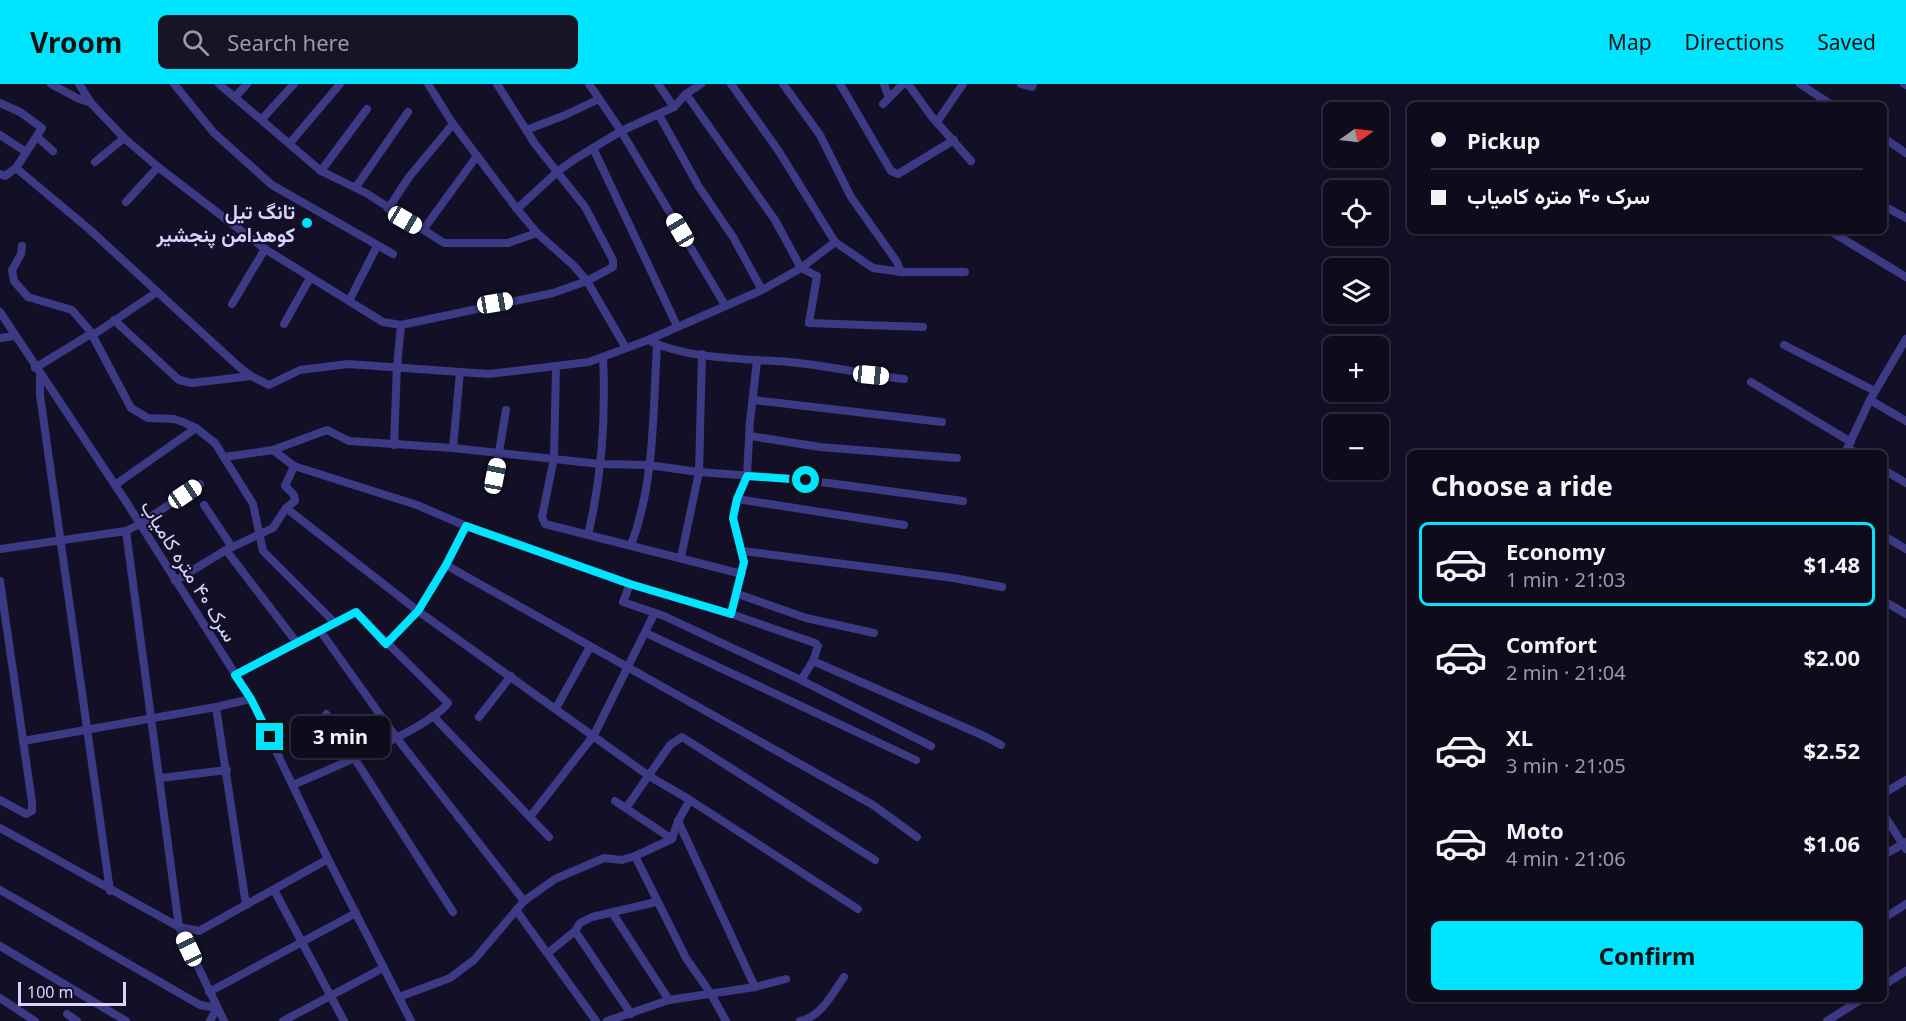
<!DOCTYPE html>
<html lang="en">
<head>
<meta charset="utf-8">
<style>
  :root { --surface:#0e0b1c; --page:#171425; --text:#f1f3f6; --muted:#9b9ba3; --line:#2e2b3b; --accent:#00e5ff }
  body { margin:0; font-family:"Noto Sans",Vazirmatn,sans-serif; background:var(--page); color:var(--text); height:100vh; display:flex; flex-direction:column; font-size:22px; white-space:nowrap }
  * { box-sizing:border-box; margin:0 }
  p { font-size:20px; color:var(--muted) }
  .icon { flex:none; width:33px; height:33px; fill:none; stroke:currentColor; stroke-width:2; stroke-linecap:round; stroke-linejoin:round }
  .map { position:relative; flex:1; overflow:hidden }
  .sheet { position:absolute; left:1407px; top:366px; width:480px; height:552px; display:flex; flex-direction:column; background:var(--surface); border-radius:9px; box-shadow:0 3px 9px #0003,0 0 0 2px var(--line) }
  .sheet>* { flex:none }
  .guide { position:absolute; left:1407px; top:18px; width:480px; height:132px; border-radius:9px; box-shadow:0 3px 9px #0003,0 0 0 2px var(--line); display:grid; align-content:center; height:132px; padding:0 24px; background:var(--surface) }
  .needle { width:39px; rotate:76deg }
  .tools { position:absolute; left:1323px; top:18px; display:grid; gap:12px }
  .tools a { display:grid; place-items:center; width:66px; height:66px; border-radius:9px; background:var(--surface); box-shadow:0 3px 9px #0003,0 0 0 2px var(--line); font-size:30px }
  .scale { position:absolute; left:18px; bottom:15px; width:108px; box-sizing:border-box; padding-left:6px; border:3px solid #d9d4ff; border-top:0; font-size:16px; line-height:21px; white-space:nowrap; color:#d9d4ff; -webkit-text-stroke:4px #130f26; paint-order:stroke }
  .end { position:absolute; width:27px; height:27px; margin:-14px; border:8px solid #00e5ff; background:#111; box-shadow:0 0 0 3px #111 }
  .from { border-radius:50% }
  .bubble { position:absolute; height:42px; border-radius:9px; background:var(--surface); box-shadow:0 3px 9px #0003,0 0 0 2px var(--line); font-size:20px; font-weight:700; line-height:42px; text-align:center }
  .car { position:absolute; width:18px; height:36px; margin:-18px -9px; border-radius:8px; box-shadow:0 0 4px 2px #0007; background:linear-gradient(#fff 24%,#345 0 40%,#fff 0 76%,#345 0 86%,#fff 0) }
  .guide b { display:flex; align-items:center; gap:21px; height:57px; font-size:22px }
  .guide b+b { border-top:2px solid var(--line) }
  .guide i { width:15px; height:15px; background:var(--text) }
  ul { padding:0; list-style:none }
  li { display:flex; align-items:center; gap:18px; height:84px; margin:0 12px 9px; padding:0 12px; border:3px solid transparent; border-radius:9px }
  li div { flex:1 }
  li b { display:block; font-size:22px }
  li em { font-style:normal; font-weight:700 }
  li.current { border-color:var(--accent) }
  li>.icon { width:54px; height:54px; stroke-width:1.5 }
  h2 { padding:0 24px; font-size:27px; line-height:72px }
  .action { display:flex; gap:12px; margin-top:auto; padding:12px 24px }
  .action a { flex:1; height:69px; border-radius:9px; background:var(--accent); color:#111; font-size:24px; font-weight:700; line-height:69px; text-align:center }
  header { display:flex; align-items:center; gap:36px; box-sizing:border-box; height:84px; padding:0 30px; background:var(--accent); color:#111 }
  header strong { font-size:28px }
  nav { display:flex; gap:33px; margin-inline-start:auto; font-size:21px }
  .search { width:420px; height:54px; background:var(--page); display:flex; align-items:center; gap:15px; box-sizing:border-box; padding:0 21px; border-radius:9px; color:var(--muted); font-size:22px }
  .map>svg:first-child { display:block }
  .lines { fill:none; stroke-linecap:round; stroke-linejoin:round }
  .minor { stroke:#3d3a85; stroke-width:8 }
  .route { stroke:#00e5ff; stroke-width:8 }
  .poi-dot { fill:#00e5ff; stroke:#130f26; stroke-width:2 }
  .labels { text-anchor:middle; stroke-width:4.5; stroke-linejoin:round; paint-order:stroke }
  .poi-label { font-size:20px; font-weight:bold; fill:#d9d4ff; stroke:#130f26; text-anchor:end }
  .street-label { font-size:20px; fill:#d9d4ff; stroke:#130f26 }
</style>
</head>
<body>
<header>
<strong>Vroom</strong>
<div class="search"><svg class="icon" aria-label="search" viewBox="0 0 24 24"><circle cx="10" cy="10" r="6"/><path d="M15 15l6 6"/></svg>Search here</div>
<nav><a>Map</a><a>Directions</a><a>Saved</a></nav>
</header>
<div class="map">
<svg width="1906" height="937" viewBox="0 0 1906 937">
  <rect width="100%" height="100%" fill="#130f26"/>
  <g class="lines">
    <g class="minor">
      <path d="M51,0L77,14L91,19L124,54L158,83L265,165L383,238L401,241L553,209L587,197L613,183V176L585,123L535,60L497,0"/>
      <path d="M79,0L91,19"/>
      <path d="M174,0L214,49L272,101L393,170"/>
      <path d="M219,0L321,87L366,109L444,159H508L537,149"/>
      <path d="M428,0L453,40L517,125L537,149L573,181L587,197L626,264"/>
      <path d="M589,0L621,47L725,221"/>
      <path d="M658,0L674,23"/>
      <path d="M731,0L778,66L835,158L873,184L901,188H965"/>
      <path d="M783,0L820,51L851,113L897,178L901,188"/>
      <path d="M840,0L891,87L898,90L954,56"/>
      <path d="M884,0L889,14"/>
      <path d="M908,0L932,33L971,77"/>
      <path d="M1021,0L1032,3L1033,0"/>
      <path d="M1800,0L1832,21"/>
      <path d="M1904,0L1906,1"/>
      <path d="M686,10L775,136L801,184L817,192L809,239L923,243"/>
      <path d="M236,12L247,0"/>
      <path d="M0,19L20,28L42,44L16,84L5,92L0,90"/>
      <path d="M883,20L903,0"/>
      <path d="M659,31L699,103L733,153L762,206"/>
      <path d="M262,35L294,0"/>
      <path d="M937,38L963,0"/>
      <path d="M526,46L563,32L599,15"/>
      <path d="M0,51L26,68"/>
      <path d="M37,53L53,67"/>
      <path d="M1884,54L1906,69"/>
      <path d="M290,59L340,0"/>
      <path d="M593,64L677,242"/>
      <path d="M95,78L124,54"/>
      <path d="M16,84L89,145L238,282L251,292L269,301L300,286L348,280L489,290L589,278L648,256L762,206L801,184L835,158"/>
      <path d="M321,87L367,25"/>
      <path d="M356,103L408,28"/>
      <path d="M126,118L158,83"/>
      <path d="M1884,122L1906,134"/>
      <path d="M388,125L409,93L453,40"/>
      <path d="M517,125L557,88L575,75L621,47L674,23L686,10L701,0"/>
      <path d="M423,146L477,72"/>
      <path d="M1830,147L1906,193"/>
      <path d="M22,162L21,170L12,186L14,197L28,213L72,226L90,247L131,324L148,334L174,335L183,338L196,344L215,359L253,420L263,467L335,539"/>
      <path d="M349,217L377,162"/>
      <path d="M232,220L265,165"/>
      <path d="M0,228L125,416L251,615L328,775L411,937"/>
      <path d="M114,236L179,296L192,299L251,292"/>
      <path d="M284,240L310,194"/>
      <path d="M0,254L15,252"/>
      <path d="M648,256C685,275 748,275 789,278C827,281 865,291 904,295"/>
      <path d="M1784,261L1875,307"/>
      <path d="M556,282L554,374L542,433L545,440L742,490"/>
      <path d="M35,284L89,251H93L157,208"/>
      <path d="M40,292V311L110,807"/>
      <path d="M1751,298L1851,358"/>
      <path d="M753,316L942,338"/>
      <path d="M1870,316L1906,337"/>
      <path d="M750,352L820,363L957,374"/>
      <path d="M394,361L397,282L401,241"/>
      <path d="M453,364L460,288"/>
      <path d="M1848,364L1856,369"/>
      <path d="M273,366L294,382L417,421L466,442L630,500L731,530L815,559L818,562L813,577L801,596"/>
      <path d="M1845,369L1870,316L1906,255"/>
      <path d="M224,373L273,366L327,346L349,357L453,364L600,380L648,381L699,388L806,396L963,417"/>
      <path d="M1884,386L1906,399"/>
      <path d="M495,392L506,326"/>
      <path d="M115,401L196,344"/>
      <path d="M737,415L904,441"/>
      <path d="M204,421L232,463"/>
      <path d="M286,424L418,527L649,692L690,716L858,825"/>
      <path d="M126,447L179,843L224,937"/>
      <path d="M588,451C602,392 606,334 603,273"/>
      <path d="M1884,452L1906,465"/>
      <path d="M631,461C655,398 653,326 657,260"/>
      <path d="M0,465L126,447L140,440L200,400"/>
      <path d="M226,466L297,559"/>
      <path d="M743,467L954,494L1002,503"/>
      <path d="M681,473L699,388L702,270"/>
      <path d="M446,481L873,721L917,753"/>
      <path d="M0,497L32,718V727L26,730L0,716"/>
      <path d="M175,497L226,466L273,444L286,424L295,417L294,411L285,402L294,382"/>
      <path d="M630,500L623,518L664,532L801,596L931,662"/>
      <path d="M738,510L806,534L874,549"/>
      <path d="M1884,517L1906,530"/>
      <path d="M731,530L744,478L733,434L737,415L747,392L750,337L757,277"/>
      <path d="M321,548L396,653L524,817"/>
      <path d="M646,549L916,676"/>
      <path d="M386,560L418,527L446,481L466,442"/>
      <path d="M813,577L982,651L1001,661"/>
      <path d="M235,591L356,528L448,619C432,643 325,687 293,701"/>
      <path d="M216,623L246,821"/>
      <path d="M556,624L590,563"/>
      <path d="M326,630L453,828"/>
      <path d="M433,632L549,753"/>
      <path d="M479,633L511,592"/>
      <path d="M23,657L216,623L251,615"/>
      <path d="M161,694L227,686"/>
      <path d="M1884,709L1906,696"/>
      <path d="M615,717L672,755"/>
      <path d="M626,724L670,661L682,653L875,776"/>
      <path d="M1884,731L1906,765"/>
      <path d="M530,733L594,651L654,530"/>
      <path d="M678,737L755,903"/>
      <path d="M0,744L179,843L199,847L328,775"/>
      <path d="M1884,771L1906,758"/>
      <path d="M635,772L686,874L711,910L726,937"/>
      <path d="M0,806L200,921L217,924"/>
      <path d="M274,806L344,937"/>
      <path d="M516,826L596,937"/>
      <path d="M613,830L669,916"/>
      <path d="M1884,834L1906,820"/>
      <path d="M575,847L631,930"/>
      <path d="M0,862L126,937"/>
      <path d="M548,869L575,847L580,839L592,833L656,818"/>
      <path d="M1884,901L1906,887"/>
      <path d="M209,908L356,829"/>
      <path d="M399,913L450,894L474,876L524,817L555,795L604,774L622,776L635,772L672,755L678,737L690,716"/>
      <path d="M0,914L35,937"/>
      <path d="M67,930L77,937"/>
      <path d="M210,937L217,924"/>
      <path d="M283,937L383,884"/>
      <path d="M607,937L669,916L755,903L786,895"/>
      <path d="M800,937C822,932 832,910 844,893"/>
      <path d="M1827,937L1862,915"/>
    </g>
  </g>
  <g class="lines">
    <path class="route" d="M270,653L251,615L235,591L356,528L386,560L418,527L446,481L466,442L630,500L731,530L744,478L733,434L737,415L747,392L806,396"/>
  </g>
  <circle class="poi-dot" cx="307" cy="139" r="6"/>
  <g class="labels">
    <g class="poi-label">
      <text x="295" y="135">تانگ تیل<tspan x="295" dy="23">کوهدامن پنجشیر</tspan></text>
    </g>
    <g class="street-label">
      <text transform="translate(189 487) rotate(58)" y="7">سرک ۴۰ متره کامیاب</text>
    </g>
  </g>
</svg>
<div class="tools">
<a><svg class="needle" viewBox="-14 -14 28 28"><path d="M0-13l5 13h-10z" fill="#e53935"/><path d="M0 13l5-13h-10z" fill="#9b9ba3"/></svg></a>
<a><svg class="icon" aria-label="locate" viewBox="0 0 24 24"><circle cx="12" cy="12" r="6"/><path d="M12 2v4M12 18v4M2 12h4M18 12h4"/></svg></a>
<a><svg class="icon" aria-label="layers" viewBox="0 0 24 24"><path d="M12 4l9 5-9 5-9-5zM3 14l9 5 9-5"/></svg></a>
<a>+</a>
<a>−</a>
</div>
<div class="scale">100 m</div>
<i class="end from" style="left:806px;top:396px"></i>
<i class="end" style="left:270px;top:653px"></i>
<div class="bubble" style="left:291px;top:632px;width:99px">3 min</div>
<i class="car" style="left:405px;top:136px;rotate:120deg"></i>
<i class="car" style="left:680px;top:146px;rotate:329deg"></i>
<i class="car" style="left:495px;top:219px;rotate:80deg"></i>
<i class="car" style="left:871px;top:291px;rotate:96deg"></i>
<i class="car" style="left:495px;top:392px;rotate:11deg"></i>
<i class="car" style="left:185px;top:410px;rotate:56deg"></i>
<i class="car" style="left:189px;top:865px;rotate:335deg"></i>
<div class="guide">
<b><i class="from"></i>Pickup</b>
<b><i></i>سرک ۴۰ متره کامیاب</b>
</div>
<section class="sheet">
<h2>Choose a ride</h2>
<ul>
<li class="current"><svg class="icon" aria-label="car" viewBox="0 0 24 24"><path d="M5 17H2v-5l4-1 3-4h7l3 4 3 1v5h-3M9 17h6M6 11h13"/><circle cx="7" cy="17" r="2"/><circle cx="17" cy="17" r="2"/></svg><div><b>Economy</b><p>1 min · 21:03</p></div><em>$1.48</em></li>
<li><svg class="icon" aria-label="car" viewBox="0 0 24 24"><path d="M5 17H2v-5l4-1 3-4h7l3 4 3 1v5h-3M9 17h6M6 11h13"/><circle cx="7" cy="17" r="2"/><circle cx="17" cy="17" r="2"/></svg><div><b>Comfort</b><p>2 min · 21:04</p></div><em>$2.00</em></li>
<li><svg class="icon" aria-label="car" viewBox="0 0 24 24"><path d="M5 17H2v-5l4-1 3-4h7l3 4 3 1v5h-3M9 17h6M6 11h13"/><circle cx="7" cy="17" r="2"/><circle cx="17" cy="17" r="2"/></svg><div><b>XL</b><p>3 min · 21:05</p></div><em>$2.52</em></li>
<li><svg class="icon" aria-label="car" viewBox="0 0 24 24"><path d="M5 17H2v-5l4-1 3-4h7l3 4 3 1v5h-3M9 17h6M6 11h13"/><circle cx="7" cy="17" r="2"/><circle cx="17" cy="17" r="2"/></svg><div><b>Moto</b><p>4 min · 21:06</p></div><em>$1.06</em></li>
</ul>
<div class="action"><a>Confirm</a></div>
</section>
</div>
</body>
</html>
